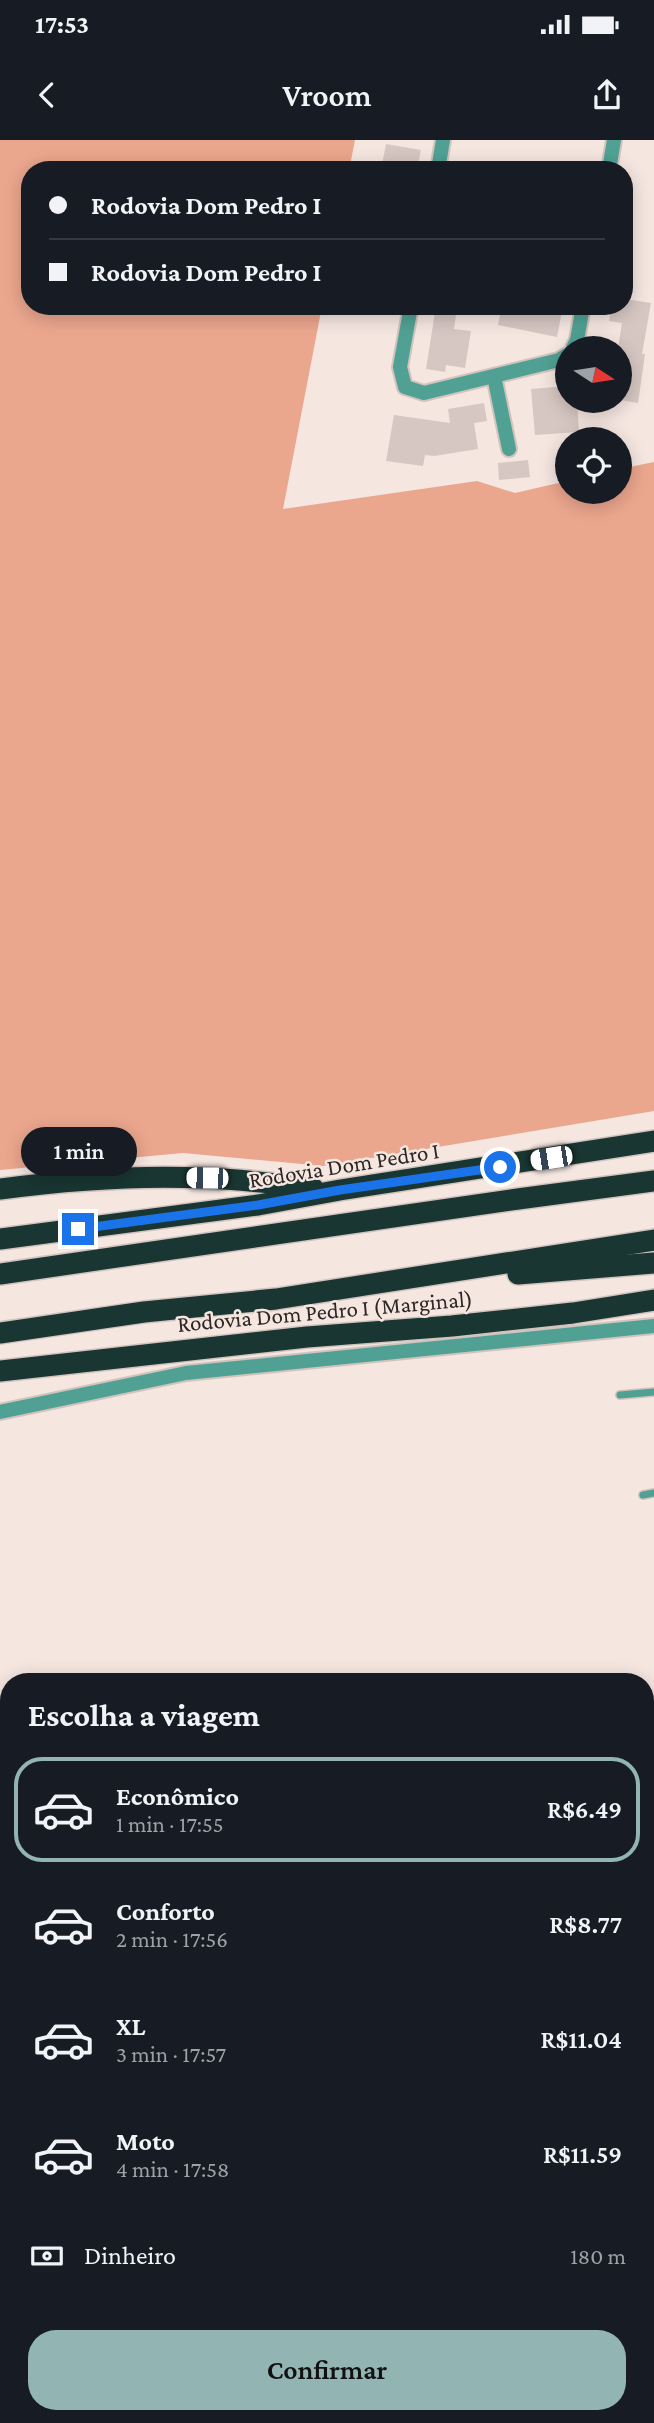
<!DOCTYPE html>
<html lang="pt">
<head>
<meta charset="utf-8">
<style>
  :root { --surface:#171b24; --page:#20242c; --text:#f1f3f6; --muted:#9ea1a6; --line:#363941; --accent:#92b4b2 }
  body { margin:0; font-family:"Crimson Pro",serif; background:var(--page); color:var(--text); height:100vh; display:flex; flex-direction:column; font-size:26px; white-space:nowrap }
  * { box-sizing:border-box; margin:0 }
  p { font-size:23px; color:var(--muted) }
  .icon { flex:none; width:38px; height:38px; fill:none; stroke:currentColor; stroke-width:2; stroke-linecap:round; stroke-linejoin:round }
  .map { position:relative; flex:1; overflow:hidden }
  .sheet { position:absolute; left:0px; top:1533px; width:654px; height:751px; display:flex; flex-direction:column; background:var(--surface); border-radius:28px 28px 0 0; box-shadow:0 4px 18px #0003 }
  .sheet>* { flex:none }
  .guide { position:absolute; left:21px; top:21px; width:612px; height:154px; border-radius:28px; box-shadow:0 4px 18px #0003; display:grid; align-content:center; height:154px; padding:0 28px; background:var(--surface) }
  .needle { width:46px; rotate:102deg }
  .fabs { position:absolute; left:555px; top:196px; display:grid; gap:14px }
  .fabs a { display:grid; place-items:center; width:77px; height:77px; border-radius:50%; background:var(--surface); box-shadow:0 4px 18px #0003; font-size:35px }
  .end { position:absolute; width:32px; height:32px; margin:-16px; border:9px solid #1a73e8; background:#fff; box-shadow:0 0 0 4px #fff }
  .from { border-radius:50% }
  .bubble { position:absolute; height:49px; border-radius:24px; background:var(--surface); box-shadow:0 4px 18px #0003; font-size:23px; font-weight:600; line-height:49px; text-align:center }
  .car { position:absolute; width:21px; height:42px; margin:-21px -10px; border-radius:9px; box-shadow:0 0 5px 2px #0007; background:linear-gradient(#fff 24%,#345 0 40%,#fff 0 76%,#345 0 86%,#fff 0) }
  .guide b { display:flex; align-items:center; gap:24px; height:66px; font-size:26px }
  .guide b+b { border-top:2px solid var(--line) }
  .guide i { width:18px; height:18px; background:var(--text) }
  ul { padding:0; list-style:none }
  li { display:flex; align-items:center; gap:21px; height:105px; margin:0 14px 10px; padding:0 14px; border:4px solid transparent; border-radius:28px }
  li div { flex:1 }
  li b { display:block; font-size:26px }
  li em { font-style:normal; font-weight:600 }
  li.on { border-color:var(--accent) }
  li>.icon { width:63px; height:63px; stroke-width:1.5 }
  h2 { padding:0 28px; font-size:32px; line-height:84px }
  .pay { display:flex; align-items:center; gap:18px; height:77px; padding:0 28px; font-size:26px }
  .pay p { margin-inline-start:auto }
  .action { display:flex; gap:14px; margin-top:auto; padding:14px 28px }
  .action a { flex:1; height:80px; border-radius:28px; background:var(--accent); color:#111; font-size:28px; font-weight:600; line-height:80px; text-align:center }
  .status { display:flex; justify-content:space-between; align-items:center; height:49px; padding:0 35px; background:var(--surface); direction:ltr }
  .status svg { height:19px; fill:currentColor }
  header { display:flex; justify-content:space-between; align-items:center; height:91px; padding:0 28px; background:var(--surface); font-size:32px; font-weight:600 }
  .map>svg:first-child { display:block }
  .green { fill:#eba68e }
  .building { fill:#d6c7c2 }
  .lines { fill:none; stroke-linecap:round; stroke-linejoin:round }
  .lane-casing { stroke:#d1c3be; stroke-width:10 }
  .street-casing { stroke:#d1c3be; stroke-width:18 }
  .secondary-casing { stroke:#d1c3be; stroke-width:21 }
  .highway-casing { stroke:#d1c3be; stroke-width:24 }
  .lane { stroke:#50a194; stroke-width:7 }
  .street { stroke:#50a194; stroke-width:14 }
  .secondary { stroke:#2a7469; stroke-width:18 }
  .highway { stroke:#193632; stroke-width:21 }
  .route { stroke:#1a73e8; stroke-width:9 }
  .labels { text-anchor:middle; stroke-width:5; stroke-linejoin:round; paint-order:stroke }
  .street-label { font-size:23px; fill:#2c2624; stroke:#f5e6e0 }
</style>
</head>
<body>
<div class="status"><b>17:53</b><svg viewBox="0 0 49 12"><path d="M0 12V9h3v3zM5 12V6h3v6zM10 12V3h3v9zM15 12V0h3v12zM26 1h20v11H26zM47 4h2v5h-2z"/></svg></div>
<header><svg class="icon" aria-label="back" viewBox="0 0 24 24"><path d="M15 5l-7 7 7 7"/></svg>Vroom<svg class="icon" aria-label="share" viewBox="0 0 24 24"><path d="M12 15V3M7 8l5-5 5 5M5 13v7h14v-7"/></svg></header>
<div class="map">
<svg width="654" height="2283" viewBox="0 0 654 2283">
  <rect width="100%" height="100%" fill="#f5e6e0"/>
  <path class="green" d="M0,0H355L349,30H30V166H322L283,369L477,341L515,353L567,341V352H620V329L654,322V971L323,1026L183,1013L0,1030Z"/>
  <g class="building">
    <path d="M386,4L421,10L417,30H381Z"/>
    <path d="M625,159L651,163L642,214H645L638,263L620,260L618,208L622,183L609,181L612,166H625Z"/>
    <path d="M436,166L457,168L454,189L471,191L465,228L446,225L445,232L426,229Z"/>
    <path d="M502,166H563L557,197L498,185Z"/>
    <path d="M567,246V261H577L579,292L535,295L531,249Z"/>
    <path d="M484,263L487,281L474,283L478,309L434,316L425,315L423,326L386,321L394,275L450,283L448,269Z"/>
    <path d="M528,320L530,337L499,340L498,323Z"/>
  </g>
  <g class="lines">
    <g class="lane-casing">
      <g id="lane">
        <path d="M620,1255L654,1252"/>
        <path d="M643,1355L654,1353"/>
      </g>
    </g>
    <g class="street-casing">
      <g id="street">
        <path d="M438,30L443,0"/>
        <path d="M609,30L614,0"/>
        <path d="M411,166L400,227L405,247L424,253L559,220L567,215"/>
        <path d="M573,208L577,200L583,166"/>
        <path d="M494,236L509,309"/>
        <path d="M0,1272L186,1233L654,1186"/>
        <path d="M646,1773L654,1776"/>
        <path d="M0,1819L9,1814"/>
        <path d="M646,1982L654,1981"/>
        <path d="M0,2075L9,2079"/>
        <path d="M646,2190L654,2189"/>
        <path d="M0,2281L3,2283"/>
        <path d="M183,2283L184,2275"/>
        <path d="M409,2283L410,2275"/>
      </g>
    </g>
    <g class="secondary-casing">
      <g id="secondary">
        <path d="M646,1616L654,1614"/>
        <path d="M646,1646L654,1645"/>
        <path d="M646,1670H654"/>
        <path d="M0,1739L9,1737"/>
        <path d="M0,1768L9,1767"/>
      </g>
    </g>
    <g class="highway-casing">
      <g id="highway">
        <path d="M0,1049C67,1040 137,1035 205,1038C241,1039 277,1044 313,1048"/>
        <path d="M0,1099L258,1065L340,1050L654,1001"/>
        <path d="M0,1134L518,1059L654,1041"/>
        <path d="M518,1134L654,1123"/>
        <path d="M0,1193L144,1172L276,1159L654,1100"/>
        <path d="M0,1231L307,1197L452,1186L573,1173L654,1160"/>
      </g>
    </g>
    <use href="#lane" class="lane"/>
    <use href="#street" class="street"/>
    <use href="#secondary" class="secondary"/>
    <use href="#highway" class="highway"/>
  </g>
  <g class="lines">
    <path class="route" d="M78,1089L258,1065L340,1050L500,1027"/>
  </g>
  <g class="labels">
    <g class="street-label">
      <text transform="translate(344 1025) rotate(-9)" y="8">Rodovia Dom Pedro I</text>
      <text transform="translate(325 1171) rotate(-5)" y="8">Rodovia Dom Pedro I (Marginal)</text>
    </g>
  </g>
</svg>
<div class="fabs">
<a><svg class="needle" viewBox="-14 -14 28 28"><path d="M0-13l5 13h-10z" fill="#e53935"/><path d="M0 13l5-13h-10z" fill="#9ea1a6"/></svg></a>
<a><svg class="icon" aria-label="locate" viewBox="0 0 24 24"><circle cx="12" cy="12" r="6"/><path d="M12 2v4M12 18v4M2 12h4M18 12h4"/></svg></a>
</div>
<i class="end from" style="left:500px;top:1027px"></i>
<i class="end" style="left:78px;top:1089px"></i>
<div class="bubble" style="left:21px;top:987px;width:116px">1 min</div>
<i class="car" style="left:551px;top:1018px;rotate:261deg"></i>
<i class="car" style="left:207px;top:1038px;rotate:271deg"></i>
<div class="guide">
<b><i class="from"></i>Rodovia Dom Pedro I</b>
<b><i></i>Rodovia Dom Pedro I</b>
</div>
<section class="sheet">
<h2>Escolha a viagem</h2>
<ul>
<li class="on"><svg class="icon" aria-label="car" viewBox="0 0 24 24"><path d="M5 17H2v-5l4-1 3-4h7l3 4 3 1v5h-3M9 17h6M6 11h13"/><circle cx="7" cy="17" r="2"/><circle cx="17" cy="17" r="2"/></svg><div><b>Econômico</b><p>1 min · 17:55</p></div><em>R$6.49</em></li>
<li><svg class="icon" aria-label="car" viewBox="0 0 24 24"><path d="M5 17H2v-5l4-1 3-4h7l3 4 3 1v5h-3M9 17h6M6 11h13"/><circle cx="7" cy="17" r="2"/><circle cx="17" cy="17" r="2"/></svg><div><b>Conforto</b><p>2 min · 17:56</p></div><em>R$8.77</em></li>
<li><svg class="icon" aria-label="car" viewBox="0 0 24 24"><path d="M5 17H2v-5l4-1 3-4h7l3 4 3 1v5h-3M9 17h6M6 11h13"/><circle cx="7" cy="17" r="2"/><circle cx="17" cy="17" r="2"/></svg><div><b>XL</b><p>3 min · 17:57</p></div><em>R$11.04</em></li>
<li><svg class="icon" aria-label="car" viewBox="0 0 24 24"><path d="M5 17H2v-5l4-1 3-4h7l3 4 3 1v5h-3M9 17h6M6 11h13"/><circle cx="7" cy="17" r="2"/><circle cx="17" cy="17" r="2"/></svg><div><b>Moto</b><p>4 min · 17:58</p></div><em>R$11.59</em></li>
</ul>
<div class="pay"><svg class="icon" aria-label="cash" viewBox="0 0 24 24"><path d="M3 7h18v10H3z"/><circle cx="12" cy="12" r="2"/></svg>Dinheiro<p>180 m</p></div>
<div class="action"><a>Confirmar</a></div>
</section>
</div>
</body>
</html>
